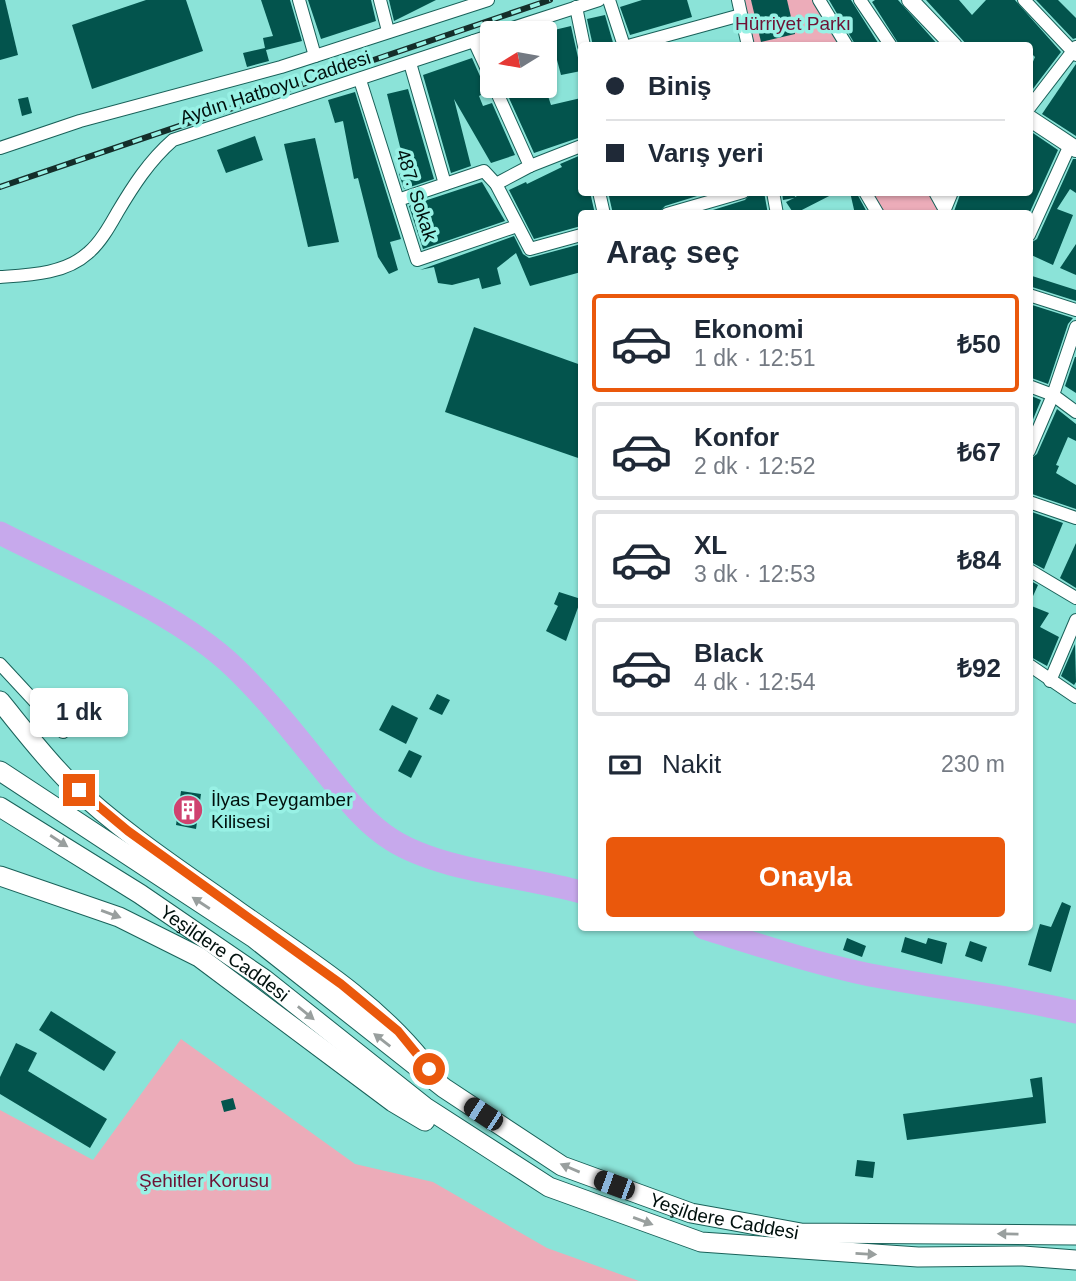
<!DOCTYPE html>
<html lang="tr">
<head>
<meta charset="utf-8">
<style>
  :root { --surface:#fff; --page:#f6f6f7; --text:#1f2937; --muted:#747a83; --line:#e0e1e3; --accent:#ea580c }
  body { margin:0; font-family:Helvetica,sans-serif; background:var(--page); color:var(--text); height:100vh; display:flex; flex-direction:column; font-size:26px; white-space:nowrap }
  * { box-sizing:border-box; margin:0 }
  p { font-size:23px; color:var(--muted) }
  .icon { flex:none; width:38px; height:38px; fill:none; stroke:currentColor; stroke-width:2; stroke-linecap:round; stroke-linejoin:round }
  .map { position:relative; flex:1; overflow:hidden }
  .drawer { position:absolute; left:578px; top:210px; width:455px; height:721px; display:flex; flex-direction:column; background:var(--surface); border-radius:7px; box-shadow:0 2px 5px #0004 }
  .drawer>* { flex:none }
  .hud { position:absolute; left:578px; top:42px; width:455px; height:154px; border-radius:7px; box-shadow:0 2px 5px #0004; display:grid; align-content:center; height:154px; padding:0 28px; background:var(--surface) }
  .needle { width:46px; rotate:259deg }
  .controls { position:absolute; left:480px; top:21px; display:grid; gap:14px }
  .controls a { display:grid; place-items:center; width:77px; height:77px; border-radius:7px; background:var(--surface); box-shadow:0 2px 5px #0004; font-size:35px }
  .end { position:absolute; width:32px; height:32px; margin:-16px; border:9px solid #ea580c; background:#fff; box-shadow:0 0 0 4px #fff }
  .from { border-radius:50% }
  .bubble { position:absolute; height:49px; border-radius:7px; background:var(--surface); box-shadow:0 2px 5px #0004; font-size:23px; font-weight:700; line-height:49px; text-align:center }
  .car { position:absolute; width:21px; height:42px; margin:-21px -10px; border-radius:9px; box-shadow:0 0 5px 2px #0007; background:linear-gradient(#222 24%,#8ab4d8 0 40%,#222 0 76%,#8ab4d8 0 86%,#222 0) }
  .hud b { display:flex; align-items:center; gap:24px; height:66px; font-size:26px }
  .hud b+b { border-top:2px solid var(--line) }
  .hud i { width:18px; height:18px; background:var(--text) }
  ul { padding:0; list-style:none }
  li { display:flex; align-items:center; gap:21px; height:98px; margin:0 14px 10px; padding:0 14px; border:4px solid var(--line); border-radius:7px }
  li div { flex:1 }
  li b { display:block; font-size:26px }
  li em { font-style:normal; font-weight:700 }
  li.on { border-color:var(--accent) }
  li>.icon { width:63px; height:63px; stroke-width:1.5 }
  h2 { padding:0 28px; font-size:32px; line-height:84px }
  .pay { display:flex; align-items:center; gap:18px; height:77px; padding:0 28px; font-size:26px }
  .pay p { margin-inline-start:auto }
  .button { display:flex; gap:14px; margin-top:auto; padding:14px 28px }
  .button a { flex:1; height:80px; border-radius:7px; background:var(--accent); color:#fff; font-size:28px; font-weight:700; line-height:80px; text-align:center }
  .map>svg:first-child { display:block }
  .green { fill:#ecacb9 }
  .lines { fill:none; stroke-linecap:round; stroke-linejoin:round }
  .river { stroke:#c7a9ec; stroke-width:23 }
  .building { fill:#03544d }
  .minor-casing { stroke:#196159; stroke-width:14 }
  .major-casing { stroke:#196159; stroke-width:18 }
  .highway-casing { stroke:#196159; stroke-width:21 }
  .minor { stroke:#fff; stroke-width:12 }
  .major { stroke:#fff; stroke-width:16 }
  .highway { stroke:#fff; stroke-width:19 }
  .rail-casing { stroke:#142e2a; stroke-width:6 }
  .rail { stroke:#98f1e5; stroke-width:3.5; stroke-dasharray:10; stroke-linecap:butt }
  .oneway { fill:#999f9e }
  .route { stroke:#ea580c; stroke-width:9 }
  .labels { text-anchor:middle; stroke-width:7; stroke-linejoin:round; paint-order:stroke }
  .park-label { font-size:19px; fill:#6f1134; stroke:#98f1e5 }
  .street-label { font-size:19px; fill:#00100d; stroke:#98f1e5 }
  .poi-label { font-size:19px; fill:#00100d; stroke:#98f1e5; text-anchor:start }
</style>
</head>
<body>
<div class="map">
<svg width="1076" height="1281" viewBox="0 0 1076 1281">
  <rect width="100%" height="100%" fill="#8be3d8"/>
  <g class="green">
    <path d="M738,0H821L848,45H748Z"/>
    <path d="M865,193H935L943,213H878Z"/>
    <path d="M181,1039L355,1164L433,1182L547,1248L639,1281H0V1110L93,1160Z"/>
  </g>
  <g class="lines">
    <g class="river">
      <path d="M0,533C74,571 176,611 235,668C267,699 294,733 322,768C343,794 363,822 392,840C441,871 524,876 581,892"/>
      <path d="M704,928C759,945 813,963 870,975C938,988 1008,996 1076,1012"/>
    </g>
  </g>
  <g class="building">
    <path d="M0,0H5L18,55L0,60Z"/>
    <path d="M146,0H186L203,51L92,89L72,25Z"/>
    <path d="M261,0H290L302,41L266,50L269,61L247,67L243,53L265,48L263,38L273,36Z"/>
    <path d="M308,0H371L376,21L321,39Z"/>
    <path d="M389,0H436L394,21Z"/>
    <path d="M642,0H687L692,17L630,35L620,7Z"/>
    <path d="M751,0H787L795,34L761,42Z"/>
    <path d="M829,0H851L880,46H856Z"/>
    <path d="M875,0H898L939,46H900L872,2Z"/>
    <path d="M926,0H959L972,15L986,0H1015L1061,52L1029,94V71L1035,57L1029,51V46H968Z"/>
    <path d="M1036,0H1058L1076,18V38L1073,39Z"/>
    <path d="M605,15L614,46H593L587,19Z"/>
    <path d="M571,26L581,71L561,75L557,60L544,66V38L551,36L550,31Z"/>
    <path d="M472,58L487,92L479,96L483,106L492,103L515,155L491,163L454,99L471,166L451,173L423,75Z"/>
    <path d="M1076,64V136L1042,114Z"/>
    <path d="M545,87L551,105L581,98V137L534,153L509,98Z"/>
    <path d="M408,89L434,179L404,189L399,174L406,171L387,94Z"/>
    <path d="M355,92L401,239L390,242L398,270L389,274L378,257L358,178L354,179L343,121L335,123L328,100Z"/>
    <path d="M28,97L32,113L22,116L18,99Z"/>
    <path d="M1030,131L1058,150L1029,214H953L961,192H1029Z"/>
    <path d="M255,136L263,160L226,173L217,150Z"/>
    <path d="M315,138L339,242L308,247L284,144Z"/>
    <path d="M581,155V192H590L595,214H581V226L534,239L509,190L526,182L527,184L562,167L560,164Z"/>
    <path d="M1073,159H1076V193L1070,189L1057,209L1073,215L1053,265L1029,254V244L1037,239Z"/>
    <path d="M482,182L505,221L423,249L409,206Z"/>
    <path d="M608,192H710L665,206L658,214H613Z"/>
    <path d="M752,192H764L768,214H700L745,200Z"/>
    <path d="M782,192H794L795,197L805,192H837L794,214L786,202L794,198L783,200Z"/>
    <path d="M850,192H856L868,214H855Z"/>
    <path d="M514,236L523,254L529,258L581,244V272L530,286L516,253L497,268L501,284L482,289L479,278L452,285L438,283L434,267L420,270Z"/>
    <path d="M1076,244V275L1060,268Z"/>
    <path d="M1029,275L1076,290V301L1029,286Z"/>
    <path d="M1029,304L1073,318L1068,324L1048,384L1029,377L1033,326L1029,325Z"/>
    <path d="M474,327L581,365V459L445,412Z"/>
    <path d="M1075,357H1076V393L1065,386Z"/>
    <path d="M1029,395L1041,400L1029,429Z"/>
    <path d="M1057,409L1076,424V441L1068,437L1056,465L1059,466L1056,473L1076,485V509L1029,493V460L1037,454Z"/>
    <path d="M1029,511L1063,523L1044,569L1029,561Z"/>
    <path d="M1076,543V588L1060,578Z"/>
    <path d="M1029,580L1038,585L1029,605L1049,613L1040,627L1059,637L1047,666L1029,656Z"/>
    <path d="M559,592L581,599L566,641L546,631L558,606L554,604Z"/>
    <path d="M1075,644L1076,682L1074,685L1061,676Z"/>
    <path d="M437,694L450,700L442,715L429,709Z"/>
    <path d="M392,705L418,718L406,744L379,730Z"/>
    <path d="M409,750L422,756L411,778L398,771Z"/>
    <path d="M181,791L201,794L196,829L176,825Z"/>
    <path d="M1062,902L1071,906L1051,972L1028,965L1040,924L1051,927Z"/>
    <path d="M905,937L926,944L928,938L947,943L942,964L901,952Z"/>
    <path d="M847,938L866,946L862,957L843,950Z"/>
    <path d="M970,941L987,947L982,962L965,956Z"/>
    <path d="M51,1011L116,1052L104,1071L39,1030Z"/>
    <path d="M16,1043L37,1053L28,1071L107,1119L90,1148L0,1094V1077Z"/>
    <path d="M1042,1077L1046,1123L907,1140L903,1114L1033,1097L1030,1079Z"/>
    <path d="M233,1098L236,1109L224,1112L221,1101Z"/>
    <path d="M857,1160L875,1162L873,1178L855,1176Z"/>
  </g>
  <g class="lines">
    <g class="minor-casing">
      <g id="minor">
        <path d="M299,0L315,56"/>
        <path d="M380,0L388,31"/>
        <path d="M609,0L624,46"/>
        <path d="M738,0L748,46"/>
        <path d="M819,0L847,46"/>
        <path d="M860,0L891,46"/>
        <path d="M1024,0L1076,55"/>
        <path d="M576,7L584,46"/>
        <path d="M497,33L599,0"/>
        <path d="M474,41L492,80"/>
        <path d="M628,46L741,15"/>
        <path d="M410,63L445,184"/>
        <path d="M360,80L417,260L517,226"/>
        <path d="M494,86L530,166"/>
        <path d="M1029,108L1076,47"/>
        <path d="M0,148L80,121L281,67L488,0"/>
        <path d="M496,184L530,166L581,146"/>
        <path d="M599,192L604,214"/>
        <path d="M773,192L777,214"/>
        <path d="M865,192L878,214"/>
        <path d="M935,192L945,210"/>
        <path d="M398,200L484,171L496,184L530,249L581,235"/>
        <path d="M667,214L743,192"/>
        <path d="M943,214L952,192"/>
        <path d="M1029,235L1070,145"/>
        <path d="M0,277C29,275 65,274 88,253C100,243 109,227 117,213C133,186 149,161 173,140L492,35"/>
        <path d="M1029,295L1076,310"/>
        <path d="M1029,386L1053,395L1076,412"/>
        <path d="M1029,451L1053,395L1076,327"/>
        <path d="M1029,502L1076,518"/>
        <path d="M1029,570L1076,598"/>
        <path d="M0,664L63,732"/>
        <path d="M1029,665L1076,697"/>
        <path d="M1050,681L1076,620"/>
      </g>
    </g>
    <g class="major-casing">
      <g id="major">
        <path d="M910,0L954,46"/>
        <path d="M1029,118L1076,149"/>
      </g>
    </g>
    <g class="highway-casing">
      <g id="highway">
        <path d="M0,701C22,728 44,757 69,782C120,831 181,871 238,911C303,957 373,999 423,1062"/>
        <path id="s1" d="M0,771L254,938L444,1088L562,1166L691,1213L801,1233L1076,1235"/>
        <path id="s2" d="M0,807L140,894L264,979L425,1107L549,1187L701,1242L918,1257L1023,1256L1076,1260"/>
        <path d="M0,876L119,917L199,957L393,1102L425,1121"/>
      </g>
    </g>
    <use href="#minor" class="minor"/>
    <use href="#major" class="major"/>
    <use href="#highway" class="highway"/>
    <g class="rail-casing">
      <path id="rail" d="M0,187L550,0"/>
    </g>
    <use href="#rail" class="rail"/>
  </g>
  <defs><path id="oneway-solid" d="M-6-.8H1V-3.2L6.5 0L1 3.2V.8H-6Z" transform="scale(1.75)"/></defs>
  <g class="oneway">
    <use href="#oneway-solid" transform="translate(59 841) rotate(33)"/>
    <use href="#oneway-solid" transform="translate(201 903) rotate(-147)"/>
    <use href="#oneway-solid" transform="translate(111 914) rotate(20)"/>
    <use href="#oneway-solid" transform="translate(306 1013) rotate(39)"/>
    <use href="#oneway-solid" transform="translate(382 1040) rotate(-142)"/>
    <use href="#oneway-solid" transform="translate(570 1168) rotate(-157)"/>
    <use href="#oneway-solid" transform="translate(643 1221) rotate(20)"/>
    <use href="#oneway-solid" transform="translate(1008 1234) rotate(-179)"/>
    <use href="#oneway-solid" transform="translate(866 1254) rotate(3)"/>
  </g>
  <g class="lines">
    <path class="route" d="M79,790L128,831L341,984L398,1031L429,1069"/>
  </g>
  <defs>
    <g id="building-disc" transform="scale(1.575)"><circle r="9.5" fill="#cf426f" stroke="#98f1e5"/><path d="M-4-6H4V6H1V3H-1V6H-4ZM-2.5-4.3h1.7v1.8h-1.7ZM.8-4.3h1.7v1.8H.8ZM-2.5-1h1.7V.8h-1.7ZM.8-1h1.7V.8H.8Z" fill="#fff"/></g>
  </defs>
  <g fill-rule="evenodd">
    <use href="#building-disc" x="188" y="810"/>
  </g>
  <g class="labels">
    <g class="park-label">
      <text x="793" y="30">Hürriyet Parkı</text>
      <text x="204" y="1187">Şehitler Korusu</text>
    </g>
    <g class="street-label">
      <text transform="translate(275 87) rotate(-18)" y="7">Aydın Hatboyu Caddesi</text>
      <text transform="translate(417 195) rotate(72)" y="7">487. Sokak</text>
      <text dy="7" stroke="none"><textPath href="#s2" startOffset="268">Yeşildere Caddesi</textPath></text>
      <text dy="7" stroke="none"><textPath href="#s1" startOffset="858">Yeşildere Caddesi</textPath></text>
    </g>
    <g class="poi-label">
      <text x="211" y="806">İlyas Peygamber<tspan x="211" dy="22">Kilisesi</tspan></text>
    </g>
  </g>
</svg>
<div class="controls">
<a><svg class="needle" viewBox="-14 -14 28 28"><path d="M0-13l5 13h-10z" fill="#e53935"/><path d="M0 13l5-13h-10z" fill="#747a83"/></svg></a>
</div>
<i class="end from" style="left:429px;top:1069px"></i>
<i class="end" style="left:79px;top:790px"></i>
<div class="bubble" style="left:30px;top:688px;width:98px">1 dk</div>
<i class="car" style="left:483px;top:1114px;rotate:303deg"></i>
<i class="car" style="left:614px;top:1185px;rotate:290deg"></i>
<div class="hud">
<b><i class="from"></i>Biniş</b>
<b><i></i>Varış yeri</b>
</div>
<section class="drawer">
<h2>Araç seç</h2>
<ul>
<li class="on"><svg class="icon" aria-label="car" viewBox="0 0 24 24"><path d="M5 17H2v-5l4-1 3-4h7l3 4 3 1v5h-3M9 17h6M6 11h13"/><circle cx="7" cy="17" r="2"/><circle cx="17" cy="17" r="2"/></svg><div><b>Ekonomi</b><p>1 dk · 12:51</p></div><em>₺50</em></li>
<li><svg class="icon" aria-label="car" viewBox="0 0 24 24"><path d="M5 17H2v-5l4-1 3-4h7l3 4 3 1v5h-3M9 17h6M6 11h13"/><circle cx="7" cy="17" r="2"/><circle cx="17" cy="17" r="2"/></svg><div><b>Konfor</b><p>2 dk · 12:52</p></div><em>₺67</em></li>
<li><svg class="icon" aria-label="car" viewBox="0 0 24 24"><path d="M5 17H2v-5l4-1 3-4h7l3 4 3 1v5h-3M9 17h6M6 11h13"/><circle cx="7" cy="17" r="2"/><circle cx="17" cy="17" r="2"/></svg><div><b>XL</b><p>3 dk · 12:53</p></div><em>₺84</em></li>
<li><svg class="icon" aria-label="car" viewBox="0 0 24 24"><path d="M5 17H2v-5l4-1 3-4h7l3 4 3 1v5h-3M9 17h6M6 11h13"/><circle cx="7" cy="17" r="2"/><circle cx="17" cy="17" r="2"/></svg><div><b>Black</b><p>4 dk · 12:54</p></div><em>₺92</em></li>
</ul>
<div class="pay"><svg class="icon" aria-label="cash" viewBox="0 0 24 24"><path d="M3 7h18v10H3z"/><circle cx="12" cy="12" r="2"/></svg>Nakit<p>230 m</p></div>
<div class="button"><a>Onayla</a></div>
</section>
</div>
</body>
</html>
